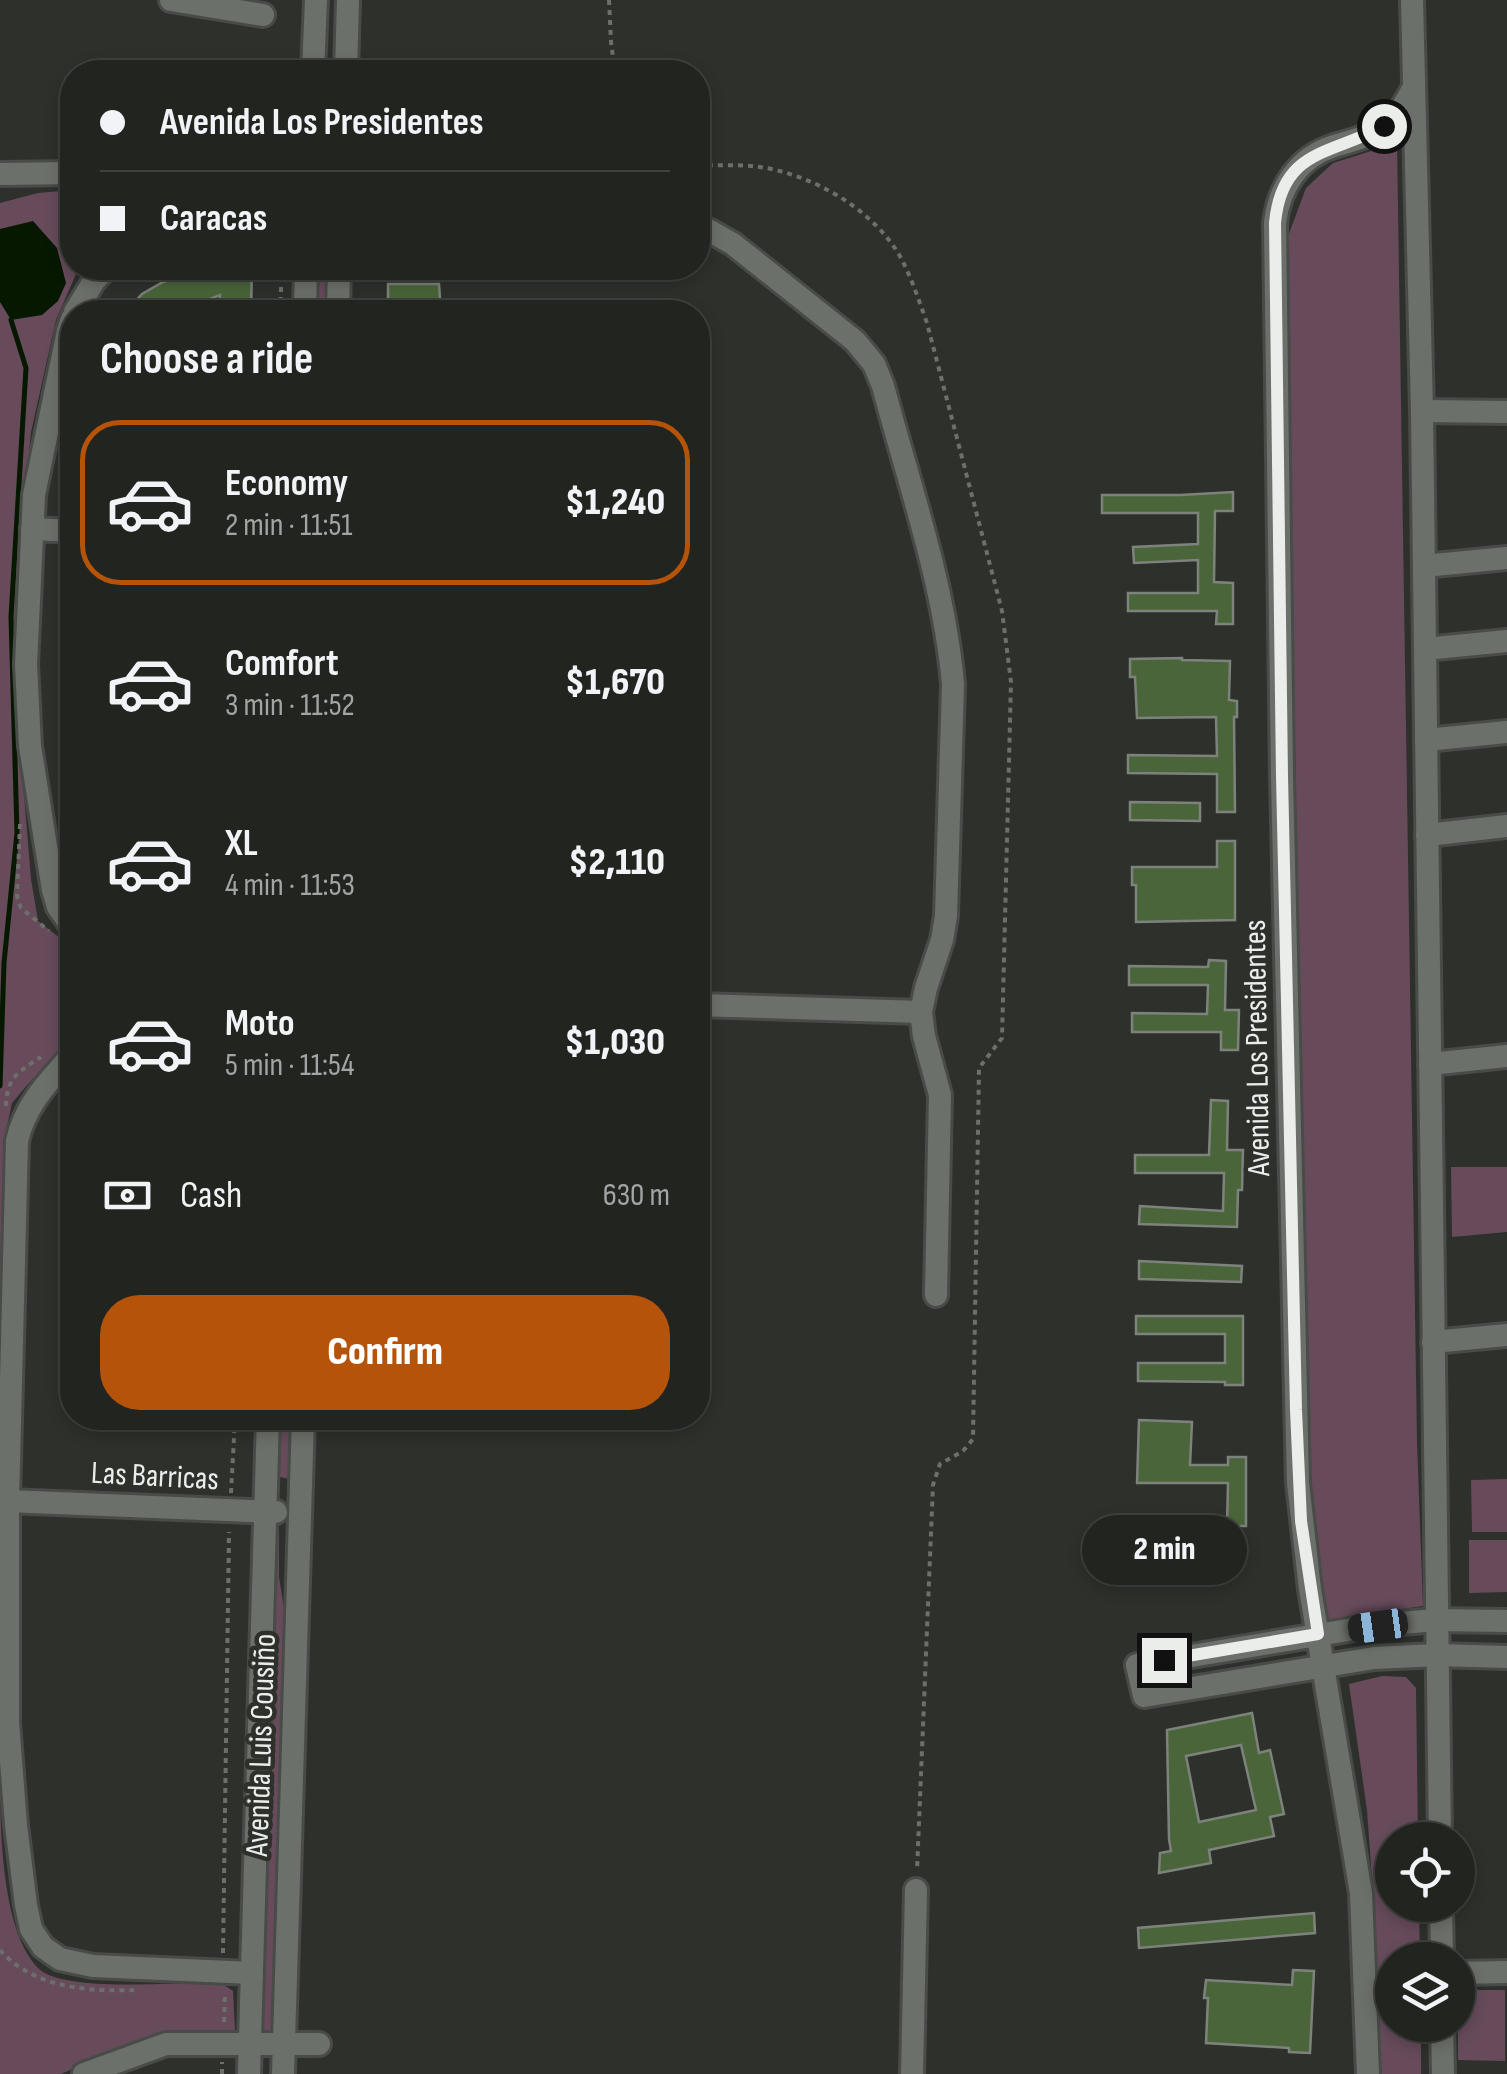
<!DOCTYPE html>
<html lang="en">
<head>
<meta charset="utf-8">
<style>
  :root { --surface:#222420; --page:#2e302d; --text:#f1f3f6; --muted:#a2a4a5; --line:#3f413e; --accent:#b45309 }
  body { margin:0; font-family:"Sofia Sans Condensed",sans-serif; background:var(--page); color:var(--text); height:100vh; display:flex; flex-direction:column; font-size:38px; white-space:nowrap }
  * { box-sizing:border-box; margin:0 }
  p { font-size:32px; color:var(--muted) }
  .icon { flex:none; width:55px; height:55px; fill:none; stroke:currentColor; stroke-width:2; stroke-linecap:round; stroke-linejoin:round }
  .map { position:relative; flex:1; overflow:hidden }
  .side { position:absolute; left:60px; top:300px; width:650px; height:1130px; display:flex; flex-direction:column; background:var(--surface); border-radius:40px; box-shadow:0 5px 15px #0003,0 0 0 2px var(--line) }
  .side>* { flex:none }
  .hud { position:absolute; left:60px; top:60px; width:650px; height:220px; border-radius:40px; box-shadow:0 5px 15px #0003,0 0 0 2px var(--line); display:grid; align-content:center; height:220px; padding:0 40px; background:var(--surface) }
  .buttons { position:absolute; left:1375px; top:1822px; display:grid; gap:20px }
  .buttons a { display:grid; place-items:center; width:100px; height:100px; border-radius:50%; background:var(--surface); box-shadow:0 5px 15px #0003,0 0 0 2px var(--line); font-size:50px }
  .end { position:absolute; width:45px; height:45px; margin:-22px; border:12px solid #ebedea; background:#111; box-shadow:0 0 0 5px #111 }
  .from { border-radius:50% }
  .bubble { position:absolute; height:70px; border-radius:35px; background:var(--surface); box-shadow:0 5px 15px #0003,0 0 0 2px var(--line); font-size:32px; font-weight:800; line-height:70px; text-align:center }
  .car { position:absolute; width:30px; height:60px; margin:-30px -15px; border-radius:12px; box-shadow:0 0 8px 2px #0007; background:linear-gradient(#222 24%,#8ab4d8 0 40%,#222 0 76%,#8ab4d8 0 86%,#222 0) }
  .hud b { display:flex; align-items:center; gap:35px; height:95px; font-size:38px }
  .hud b+b { border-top:2px solid var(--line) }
  .hud i { width:25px; height:25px; background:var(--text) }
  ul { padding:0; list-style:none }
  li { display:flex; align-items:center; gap:30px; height:165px; margin:0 20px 15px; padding:0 20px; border:5px solid transparent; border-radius:40px }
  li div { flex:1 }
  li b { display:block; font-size:38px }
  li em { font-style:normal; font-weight:800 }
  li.active { border-color:var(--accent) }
  li>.icon { width:90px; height:90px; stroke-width:1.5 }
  h2 { padding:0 40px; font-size:45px; line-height:120px }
  .pay { display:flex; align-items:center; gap:25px; height:110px; padding:0 40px; font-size:38px }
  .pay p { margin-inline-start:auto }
  .primary-button { display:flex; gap:20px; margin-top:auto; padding:20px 40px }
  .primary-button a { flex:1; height:115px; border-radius:40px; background:var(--accent); color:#fff; font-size:40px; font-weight:800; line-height:115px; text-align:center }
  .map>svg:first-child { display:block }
  .green { fill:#674b5b }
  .water { fill:#071800 }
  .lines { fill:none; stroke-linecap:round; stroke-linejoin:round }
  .stream { stroke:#071800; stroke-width:5 }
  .building { fill:#4a653a; stroke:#7e827c; stroke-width:2.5; fill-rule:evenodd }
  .minor-casing { stroke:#484b47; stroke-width:28 }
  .path { stroke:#6c6f6b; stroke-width:4; stroke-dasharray:5 5; stroke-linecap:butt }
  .minor { stroke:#6c706a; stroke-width:22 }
  .route { stroke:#ebedea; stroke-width:12 }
  .labels { text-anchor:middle; stroke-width:9; stroke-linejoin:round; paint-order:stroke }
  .street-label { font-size:32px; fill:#ebedea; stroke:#2d302b }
</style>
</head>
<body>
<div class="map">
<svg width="1507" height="2074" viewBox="0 0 1507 2074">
  <rect width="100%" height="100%" fill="#2d302b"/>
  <g class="green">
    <path d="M1397,143L1417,1442L1423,1606L1321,1621L1307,1490L1287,239L1306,188L1333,163Z"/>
    <path d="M72,190V268H84L76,274L56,320L31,432L15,599L20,746L31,879L38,921L60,938L72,954V1038L29,1083L12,1103L6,1131L0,1385V203L38,193Z"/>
    <path d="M315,268H330L328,312H314Z"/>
    <path d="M1451,1167H1507V1232L1452,1237Z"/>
    <path d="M273,1418H292L289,1479L271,1475Z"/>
    <path d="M1507,1479V1532H1472L1471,1480Z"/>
    <path d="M279,1526V1577L286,1621L274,2004L270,2036L257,2032L275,1527Z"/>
    <path d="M1469,1540H1507V1592L1469,1593Z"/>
    <path d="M1382,1676L1406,1677L1416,1688L1418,1840H1392V1905H1419L1420,1960H1392V2025H1421V2074H1377L1376,1935L1367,1810L1349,1684Z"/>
    <path d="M0,1766C0,1822 0,1939 43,1972C73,1991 174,1983 212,1982L224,1985L233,1991L235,2030L207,2036L174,2033L130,2044L61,2074H0Z"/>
    <path d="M1458,1990H1505V2061L1458,2060Z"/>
  </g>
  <path class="water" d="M33,221L57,248L66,283L58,301L42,315L11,320L0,302V229Z"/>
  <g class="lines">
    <path class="stream" d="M0,1086L4,963L17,833L11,617L26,368L11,320"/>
  </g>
  <g class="building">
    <path d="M201,268H252L251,312H219L220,295L175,312H126L142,294L163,282Z"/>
    <path d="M388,284H439L441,312H388Z"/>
    <path d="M1233,492V511H1215L1214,582L1233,583V624H1216L1217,611H1128V593H1198V560L1134,563L1133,547L1198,544V513H1102V495H1180Z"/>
    <path d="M1182,658V660L1230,661L1229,700L1237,701V717H1234L1235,812H1217V774L1128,773V755L1217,756L1216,717L1137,718L1135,677H1130V659Z"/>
    <path d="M1130,802L1200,803V821L1130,820Z"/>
    <path d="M1217,841H1235V920L1136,922V885H1132V867H1217Z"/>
    <path d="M1209,960L1226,961L1225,1010H1239L1238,1050H1221V1032H1132V1013L1207,1014L1208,985H1129V966L1208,967Z"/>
    <path d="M1211,1100L1228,1101L1227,1150H1243L1242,1190H1238L1237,1227L1139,1224L1140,1206L1223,1211L1224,1173H1135V1155H1209Z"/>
    <path d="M1139,1261L1242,1266L1241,1282L1139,1279Z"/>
    <path d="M1136,1316H1243V1385H1225V1382L1138,1381V1363H1225V1334H1136Z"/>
    <path d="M1139,1420L1192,1422L1190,1465H1228V1457H1246V1526H1227L1228,1483H1137Z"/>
    <path d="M1252,1713L1259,1753L1270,1750L1284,1814L1270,1817L1274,1836L1209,1850L1211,1863L1159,1873L1160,1853L1171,1851L1169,1839L1167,1730ZM1241,1745L1256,1810L1199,1822L1186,1756Z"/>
    <path d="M1314,1913L1315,1933L1139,1948L1138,1928Z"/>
    <path d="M1293,1970L1314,1971L1310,2053L1289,2052V2048L1206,2043L1208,1998H1204L1206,1980L1292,1985Z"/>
  </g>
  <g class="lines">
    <g class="minor-casing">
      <g id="minor">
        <path d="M171,0L263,15"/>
        <path d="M1412,0L1422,411L1440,1840"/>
        <path d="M313,72L316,0"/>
        <path d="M346,72L348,0"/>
        <path d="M0,174L72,173"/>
        <path d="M698,228L710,231L733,244L855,341L874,364L883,386C909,484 944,583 953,684L946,916L942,940L926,988L921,1012L924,1036L940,1095L936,1295"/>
        <path d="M75,312L94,281L106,268"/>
        <path d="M305,312L306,268"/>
        <path d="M338,312L339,268"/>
        <path d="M72,319L68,331L34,495L26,664L30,746L53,890L58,907L72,927"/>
        <path d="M1422,411L1507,412"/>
        <path d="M32,529L72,531"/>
        <path d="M1424,566L1507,558"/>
        <path d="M1425,649L1507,641"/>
        <path d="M1426,740L1507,732"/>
        <path d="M1427,835L1507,826"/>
        <path d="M698,1005L921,1012"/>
        <path d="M72,1055C48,1082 25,1105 17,1141L8,1501V1722L16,1825L26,1905L31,1929L43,1947L60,1959L93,1966L252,1973"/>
        <path d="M1430,1064L1507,1056"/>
        <path d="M1433,1342L1507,1335"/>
        <path d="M8,1501L276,1512"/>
        <path d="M1507,1621L1436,1620L1378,1625L1137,1665L1144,1696L1374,1658L1437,1655L1507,1657"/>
        <path d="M1441,1905L1442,1960"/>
        <path d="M1458,1973L1507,1972"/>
        <path d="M1442,2025L1443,2074"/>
        <path d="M84,2074L166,2044H319"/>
        <path d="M249,2074L268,1418"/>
        <path d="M283,2074L303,1418"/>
        <path d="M912,2074L916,1890"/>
        <path d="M1368,2074L1361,1893L1310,1589L1298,1483L1282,776L1275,223C1279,187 1299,157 1334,146C1352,141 1370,136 1385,125C1399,115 1406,102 1414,87"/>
      </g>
    </g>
    <g class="path">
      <path d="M609,0L611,42L615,72"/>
      <path d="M698,165C718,166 740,164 760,167C814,175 874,210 901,258C912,279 919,301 927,323L1002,611L1011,682L1002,1038L979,1068L973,1439L963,1451L940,1464L933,1485L917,1871"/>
      <path d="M280,312L282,268"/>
      <path d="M20,824L17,896L21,908L49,931"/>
      <path d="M6,1106C7,1077 18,1072 41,1057"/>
      <path d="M231,1493L235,1418"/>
      <path d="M0,1950C32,1987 87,1992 134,1990"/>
      <path d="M223,1953L229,1532"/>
      <path d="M224,2022L225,1992"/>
      <path d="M222,2074V2062"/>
    </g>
    <use href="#minor" class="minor"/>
  </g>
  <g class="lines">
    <path class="route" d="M1164,1660L1318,1634L1301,1521L1296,1410L1282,776L1275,223C1282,148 1332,155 1384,126"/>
  </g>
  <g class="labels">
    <g class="street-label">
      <text transform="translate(1256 1048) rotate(-91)" y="11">Avenida Los Presidentes</text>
      <text transform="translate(155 1475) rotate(3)" y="11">Las Barricas</text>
      <text transform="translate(260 1745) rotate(-88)" y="11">Avenida Luis Cousiño</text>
    </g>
  </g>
</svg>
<div class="buttons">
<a><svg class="icon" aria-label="locate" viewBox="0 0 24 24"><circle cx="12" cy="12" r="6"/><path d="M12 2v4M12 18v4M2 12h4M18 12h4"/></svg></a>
<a><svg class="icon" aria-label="layers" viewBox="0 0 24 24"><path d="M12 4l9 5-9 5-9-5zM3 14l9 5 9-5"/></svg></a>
</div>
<i class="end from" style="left:1384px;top:126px"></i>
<i class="end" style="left:1164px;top:1660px"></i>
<div class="bubble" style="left:1082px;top:1515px;width:165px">2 min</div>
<i class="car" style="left:1378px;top:1626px;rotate:262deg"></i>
<div class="hud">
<b><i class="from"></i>Avenida Los Presidentes</b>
<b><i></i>Caracas</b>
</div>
<section class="side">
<h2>Choose a ride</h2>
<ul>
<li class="active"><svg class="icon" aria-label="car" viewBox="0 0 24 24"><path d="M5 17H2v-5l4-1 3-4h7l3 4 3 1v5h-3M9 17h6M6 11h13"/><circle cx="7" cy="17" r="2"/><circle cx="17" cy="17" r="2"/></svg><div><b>Economy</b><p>2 min · 11:51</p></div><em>$1,240</em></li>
<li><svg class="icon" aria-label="car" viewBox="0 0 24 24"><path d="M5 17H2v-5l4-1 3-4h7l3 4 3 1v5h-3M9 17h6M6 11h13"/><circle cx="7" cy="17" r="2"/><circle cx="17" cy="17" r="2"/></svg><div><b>Comfort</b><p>3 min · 11:52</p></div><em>$1,670</em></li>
<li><svg class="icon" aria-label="car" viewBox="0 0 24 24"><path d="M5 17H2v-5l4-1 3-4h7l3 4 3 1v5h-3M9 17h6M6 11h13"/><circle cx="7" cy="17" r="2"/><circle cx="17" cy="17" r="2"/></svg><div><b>XL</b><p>4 min · 11:53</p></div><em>$2,110</em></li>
<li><svg class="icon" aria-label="car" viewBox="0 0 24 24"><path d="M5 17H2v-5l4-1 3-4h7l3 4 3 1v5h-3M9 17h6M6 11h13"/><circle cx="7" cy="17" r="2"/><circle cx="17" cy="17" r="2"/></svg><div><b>Moto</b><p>5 min · 11:54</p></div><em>$1,030</em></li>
</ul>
<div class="pay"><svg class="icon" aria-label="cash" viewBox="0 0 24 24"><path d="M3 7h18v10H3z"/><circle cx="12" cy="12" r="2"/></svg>Cash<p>630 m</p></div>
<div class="primary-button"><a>Confirm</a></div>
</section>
</div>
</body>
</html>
